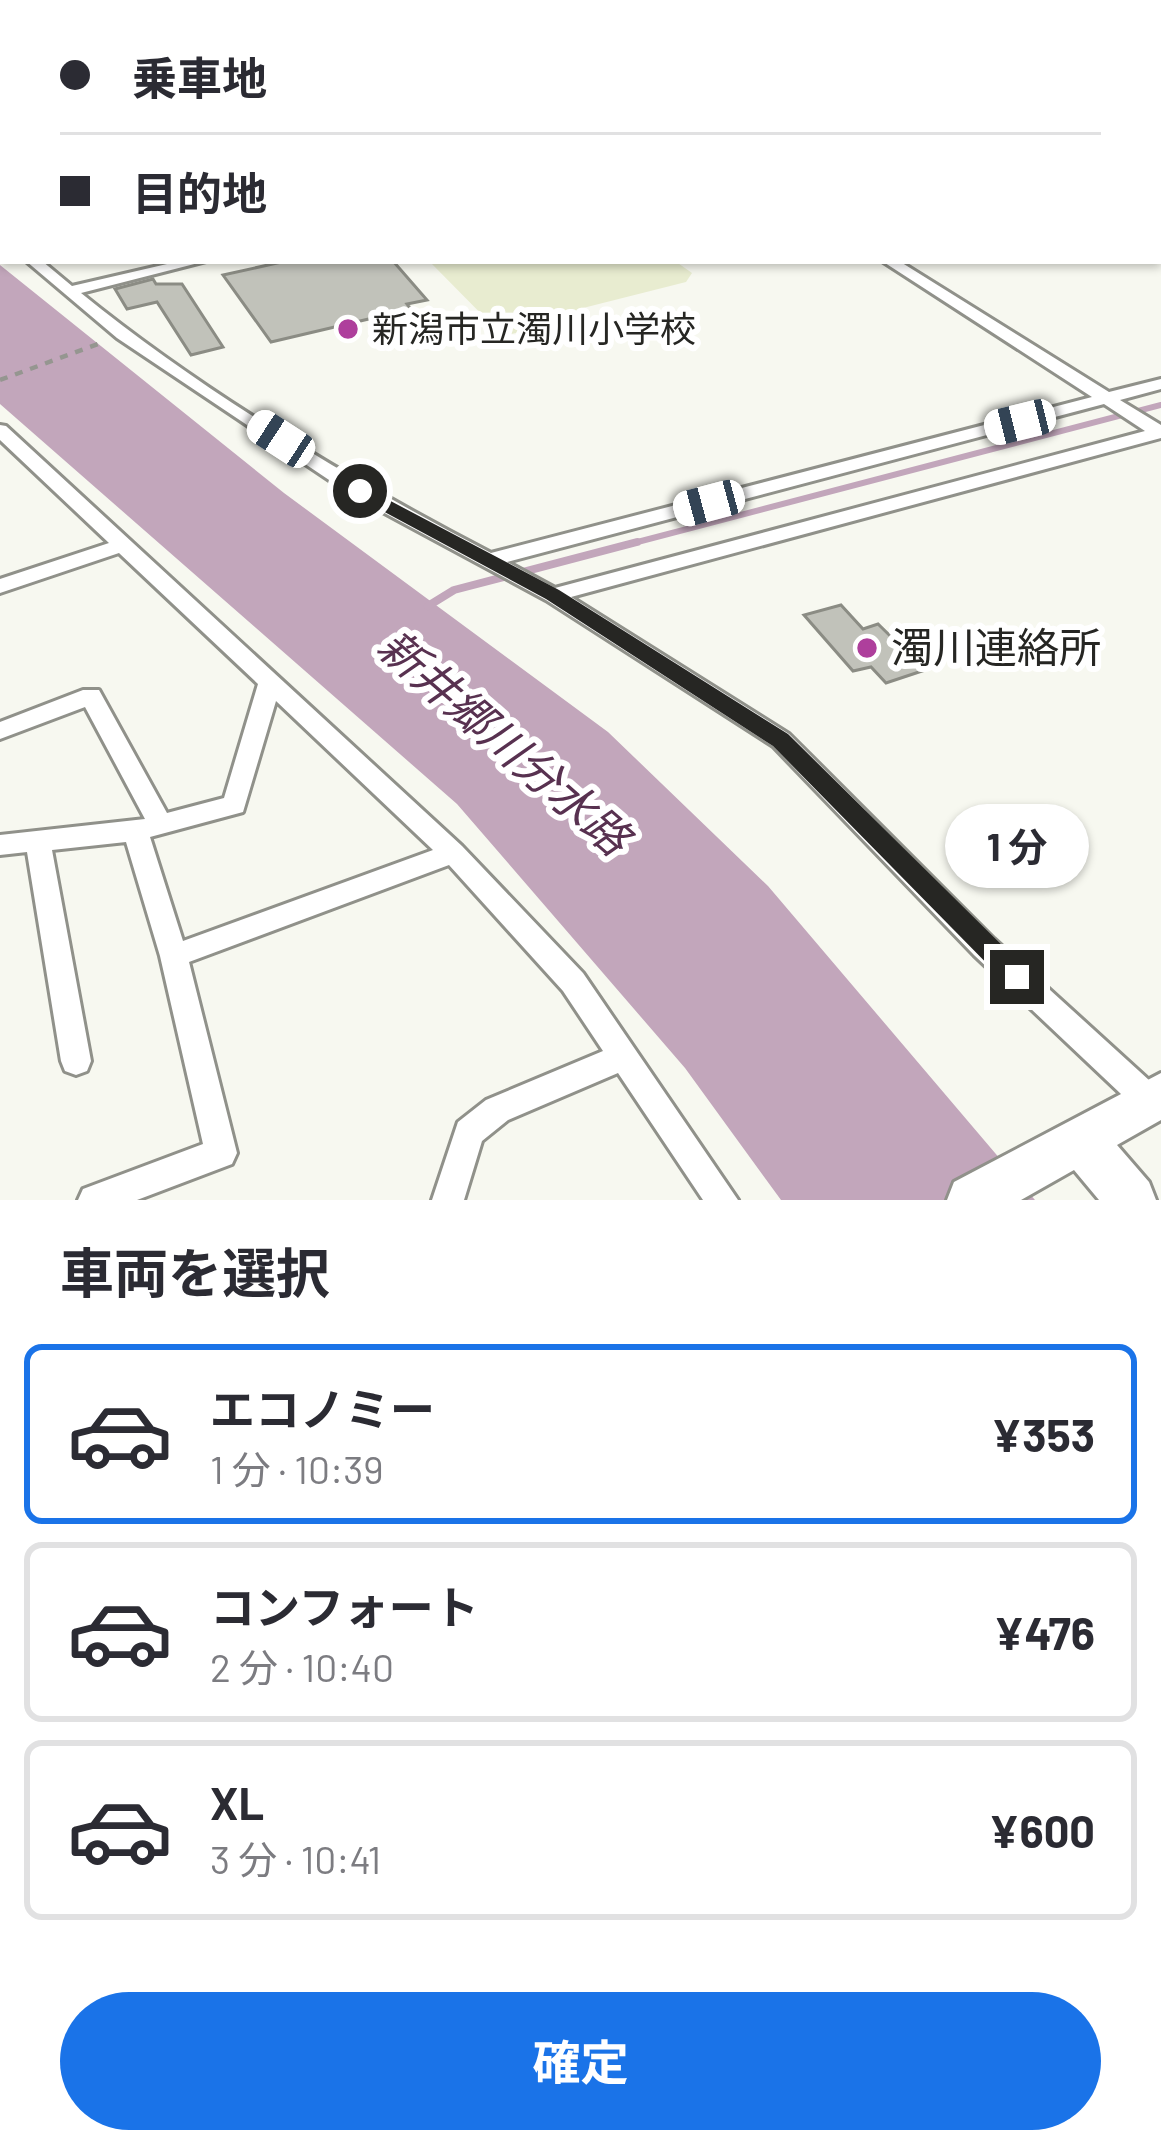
<!DOCTYPE html>
<html lang="ja">
<head>
<meta charset="utf-8">
<style>
  :root { --surface:#fff; --page:#f7f7f7; --text:#2b2b33; --muted:#7c7c81; --line:#e1e1e2; --accent:#1a73e8 }
  body { margin:0; font-family:Barlow,"Noto Sans JP",sans-serif; background:var(--page); color:var(--text); height:100vh; display:flex; flex-direction:column; font-size:45px; white-space:nowrap }
  * { box-sizing:border-box; margin:0 }
  p { font-size:39px; color:var(--muted) }
  .icon { flex:none; width:66px; height:66px; fill:none; stroke:currentColor; stroke-width:2; stroke-linecap:round; stroke-linejoin:round }
  .map { position:relative; height:1200px; overflow:hidden }
  .side { display:flex; flex-direction:column; background:var(--surface); flex:1 }
  .side>* { flex:none }
  .hud { position:absolute; left:0px; top:0px; width:1161px; height:264px; box-shadow:0 3px 9px #0004; display:grid; align-content:center; height:264px; padding:0 60px; background:var(--surface) }
  .end { position:absolute; width:54px; height:54px; margin:-27px; border:15px solid #262623; background:#fff; box-shadow:0 0 0 6px #fff }
  .from { border-radius:50% }
  .bubble { position:absolute; height:84px; border-radius:42px; background:var(--surface); box-shadow:0 3px 9px #0004; font-size:39px; font-weight:700; line-height:84px; text-align:center }
  .car { position:absolute; width:36px; height:72px; margin:-36px -18px; border-radius:15px; box-shadow:0 0 9px 3px #0007; background:linear-gradient(#fff 24%,#345 0 40%,#fff 0 76%,#345 0 86%,#fff 0) }
  .hud b { display:flex; align-items:center; gap:42px; height:114px; font-size:45px }
  .hud b+b { border-top:3px solid var(--line) }
  .hud i { width:30px; height:30px; background:var(--text) }
  ul { padding:0; list-style:none }
  li { display:flex; align-items:center; gap:36px; height:180px; margin:0 24px 18px; padding:0 36px; border:6px solid var(--line); border-radius:18px }
  li div { flex:1 }
  li b { display:block; font-size:45px }
  li em { font-style:normal; font-weight:700 }
  li.on { border-color:var(--accent) }
  li>.icon { width:108px; height:108px; stroke-width:1.5 }
  h2 { padding:0 60px; font-size:54px; line-height:144px }
  .action { display:flex; gap:24px; margin-top:auto; padding:24px 60px }
  .action a { flex:1; height:138px; border-radius:72px; background:var(--accent); color:#fff; font-size:48px; font-weight:700; line-height:138px; text-align:center }
  .map>svg:first-child { display:block }
  .green { fill:#e8ecd0 }
  .water { fill:#c2a6bb }
  .lines { fill:none; stroke-linecap:round; stroke-linejoin:round }
  .stream-far1 { stroke:#c2a6bb; stroke-width:6 }
  .stream { stroke:#c2a6bb; stroke-width:8 }
  .building { fill:#c1c2ba; stroke:#8b8c84; stroke-width:3 }
  .street-casing { stroke:#90918a; stroke-width:6 }
  .primary-casing { stroke:#90918a; stroke-width:6 }
  .path-far1 { stroke:#959690; stroke-width:3; stroke-dasharray:4.5 4.5; stroke-linecap:butt }
  .path { stroke:#959690; stroke-width:4.5; stroke-dasharray:8 8; stroke-linecap:butt }
  .street { fill:#fff; fill-rule:evenodd }
  .primary { fill:#fff; fill-rule:evenodd }
  .route { fill:#262623 }
  .poi-dot { fill:#ae3f9c; stroke:#fff; stroke-width:4.5 }
  .labels { text-anchor:middle; stroke-width:12; stroke-linejoin:round; paint-order:stroke }
  .far-poi-label { font-size:36px; fill:#262623; stroke:#fff; text-anchor:start }
  .poi-label { font-size:42px; fill:#262623; stroke:#fff; text-anchor:start }
  .water-label { font-size:45px; font-style:italic; fill:#583150; stroke:#fff }
</style>
</head>
<body>
<div class="map">
<svg width="1161" height="1200" viewBox="0 0 1161 1200">
  <rect width="100%" height="100%" fill="#f7f8f0"/>
  <path class="green" d="M429,261H675L692,273L686,282L583,308L589,316L503,336Z"/>
  <path class="water" d="M0,265L284,493L608,732L768,886L1035,1200H781L685,1068L457,804L0,404Z"/>
  <g class="lines">
    <path class="stream-far1" d="M626,545L1161,405"/>
    <path class="stream" d="M428,606L454,590L637,542"/>
  </g>
  <g class="building">
    <path d="M286,261H393L427,300L407,304L411,309L271,342L223,275Z"/>
    <path d="M153,279L156,284H182L223,347L191,355L157,302L127,309L115,289Z"/>
    <path d="M841,605L863,629L878,624L925,670L886,683L871,667L853,671L804,615Z"/>
  </g>
  <g class="lines">
    <g class="street-casing">
      <g id="street">
        <path d="M39,0H49L52,3H42Z"/>
        <path d="M170,0H180L182,3H172Z"/>
        <path d="M3,19V25L0,26V20Z"/>
        <path d="M0,47L3,48V58L0,57Z"/>
        <rect x="0" y="97" width="3" height="6"/>
        <path d="M3,141V151L0,152V142Z"/>
        <path d="M0,230L3,231V241L0,240Z"/>
        <path d="M26,261H42L72,286L180,261H206L81,293C204,393 351,480 491,553L1092,397L882,261H899L1109,392L1161,379V389L1120,400L1161,425V438L571,597L789,734L994,939L1161,1091V1111L1150,1115L1139,1111L974,955L773,746L546,600L353,496L117,338ZM1104,404L1145,431L555,588L507,562Z"/>
        <path d="M0,425L6,426L462,846L583,973L738,1200H703L618,1073L508,1120L482,1141L464,1200H432L458,1122L486,1100L603,1051L563,991L449,865L189,962L237,1153L232,1164L137,1200H78L83,1189L203,1144L160,956L126,842L52,850L91,1061L87,1071L76,1075L65,1071L61,1061L27,852L0,855V835L145,819L85,707L0,739V722L83,690H99L167,813L224,798L258,684L119,553L0,593V579L109,543L0,440ZM276,701L433,850L183,941L150,837L243,812Z"/>
      </g>
    </g>
    <g class="primary-casing">
      <g id="primary">
        <path d="M702,0H722L724,3H705Z"/>
        <path d="M1158,214L1161,215V229L1158,228Z"/>
        <path d="M1161,1073V1120L1117,1145L1149,1182L1156,1200H1099L1074,1170L1021,1200H947L954,1182Z"/>
      </g>
    </g>
    <g class="path-far1">
      <path d="M922,0L930,3"/>
      <path d="M1147,0L1156,3"/>
    </g>
    <path class="path" d="M0,380L101,343"/>
    <use href="#street" class="street"/>
    <use href="#primary" class="primary"/>
  </g>
  <path class="route" d="M353,488H366L559,590L788,734L1026,969V985H1008L773,746L546,599L353,495Z"/>
  <g class="poi-dot">
    <circle cx="348" cy="329" r="12"/>
    <circle cx="867" cy="648" r="12"/>
  </g>
  <g class="labels">
    <g class="far-poi-label">
      <text x="372" y="342">新潟市立濁川小学校</text>
    </g>
    <g class="poi-label">
      <text x="891" y="663">濁川連絡所</text>
    </g>
    <g class="water-label">
      <text transform="translate(504 742) rotate(41)" y="16">新井郷川分水路</text>
    </g>
  </g>
</svg>
<i class="end from" style="left:360px;top:491px"></i>
<i class="end" style="left:1017px;top:977px"></i>
<div class="bubble" style="left:945px;top:804px;width:144px">1 分</div>
<i class="car" style="left:1020px;top:422px;rotate:256deg"></i>
<i class="car" style="left:281px;top:439px;rotate:303deg"></i>
<i class="car" style="left:709px;top:503px;rotate:255deg"></i>
<div class="hud">
<b><i class="from"></i>乗車地</b>
<b><i></i>目的地</b>
</div>
</div>
<section class="side">
<h2>車両を選択</h2>
<ul>
<li class="on"><svg class="icon" aria-label="car" viewBox="0 0 24 24"><path d="M5 17H2v-5l4-1 3-4h7l3 4 3 1v5h-3M9 17h6M6 11h13"/><circle cx="7" cy="17" r="2"/><circle cx="17" cy="17" r="2"/></svg><div><b>エコノミー</b><p>1 分 · 10:39</p></div><em>¥353</em></li>
<li><svg class="icon" aria-label="car" viewBox="0 0 24 24"><path d="M5 17H2v-5l4-1 3-4h7l3 4 3 1v5h-3M9 17h6M6 11h13"/><circle cx="7" cy="17" r="2"/><circle cx="17" cy="17" r="2"/></svg><div><b>コンフォート</b><p>2 分 · 10:40</p></div><em>¥476</em></li>
<li><svg class="icon" aria-label="car" viewBox="0 0 24 24"><path d="M5 17H2v-5l4-1 3-4h7l3 4 3 1v5h-3M9 17h6M6 11h13"/><circle cx="7" cy="17" r="2"/><circle cx="17" cy="17" r="2"/></svg><div><b>XL</b><p>3 分 · 10:41</p></div><em>¥600</em></li>
</ul>
<div class="action"><a>確定</a></div>
</section>
</body>
</html>
